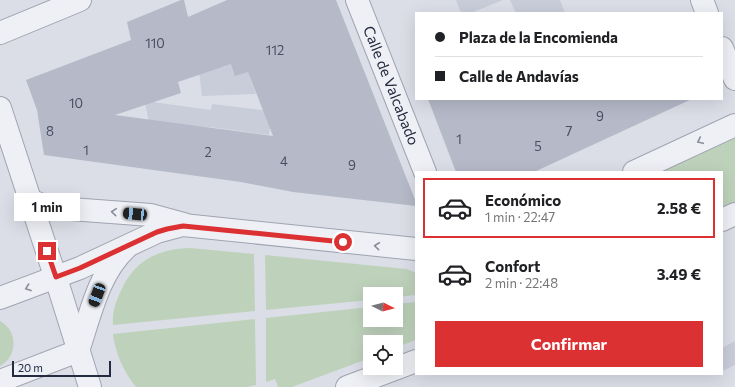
<!DOCTYPE html>
<html lang="es">
<head>
<meta charset="utf-8">
<style>
  :root { --surface:#fff; --page:#f2f2f2; --text:#202124; --muted:#757577; --line:#e0e0e0; --accent:#db3132 }
  body { margin:0; font-family:Commissioner,sans-serif; background:var(--page); color:var(--text); height:100vh; display:flex; flex-direction:column; font-size:15px; white-space:nowrap }
  * { box-sizing:border-box; margin:0 }
  p { font-size:13px; color:var(--muted) }
  .icon { flex:none; width:22px; height:22px; fill:none; stroke:currentColor; stroke-width:2; stroke-linecap:round; stroke-linejoin:round }
  .map { position:relative; flex:1; overflow:hidden }
  .drawer { position:absolute; left:415px; top:171px; width:308px; height:204px; display:flex; flex-direction:column; background:var(--surface); border-radius:0px; box-shadow:0 4px 16px #0002 }
  .drawer>* { flex:none }
  .banner { position:absolute; left:415px; top:12px; width:308px; height:88px; border-radius:0px; box-shadow:0 4px 16px #0002; display:grid; align-content:center; height:88px; padding:0 20px; background:var(--surface) }
  .needle { width:26px; rotate:96deg }
  .fabs { position:absolute; left:363px; top:287px; display:grid; gap:8px }
  .fabs a { display:grid; place-items:center; width:40px; height:40px; border-radius:0px; background:var(--surface); box-shadow:0 4px 16px #0002; font-size:20px }
  .scale { position:absolute; left:12px; bottom:10px; width:99px; box-sizing:border-box; padding-left:4px; border:2px solid #242a3f; border-top:0; font-size:11px; line-height:14px; white-space:nowrap; color:#242a3f; -webkit-text-stroke:3px #eaedf5; paint-order:stroke }
  .end { position:absolute; width:18px; height:18px; margin:-9px; border:5px solid #db3132; background:#fff; box-shadow:0 0 0 2px #fff }
  .from { border-radius:50% }
  .bubble { position:absolute; height:28px; border-radius:0px; background:var(--surface); box-shadow:0 4px 16px #0002; font-size:13px; font-weight:700; line-height:28px; text-align:center }
  .car { position:absolute; width:12px; height:24px; margin:-12px -6px; border-radius:5px; box-shadow:0 0 3px 1px #0007; background:linear-gradient(#222 24%,#8ab4d8 0 40%,#222 0 76%,#8ab4d8 0 86%,#222 0) }
  .banner b { display:flex; align-items:center; gap:14px; height:38px; font-size:15px }
  .banner b+b { border-top:1px solid var(--line) }
  .banner i { width:10px; height:10px; background:var(--text) }
  ul { padding:7px 0 0; list-style:none }
  li { display:flex; align-items:center; gap:12px; height:60px; margin:0 8px 6px; padding:0 12px; border:2px solid transparent; border-radius:0px }
  li div { flex:1 }
  li b { display:block; font-size:15px }
  li em { font-style:normal; font-weight:700 }
  li.current { border-color:var(--accent) }
  li>.icon { width:36px; height:36px; stroke-width:1.5 }
  .cta { display:flex; gap:8px; margin-top:auto; padding:8px 20px }
  .cta a { flex:1; height:46px; border-radius:0px; background:var(--accent); color:#fff; font-size:16px; font-weight:700; line-height:46px; text-align:center }
  .map>svg:first-child { display:block }
  .built { fill:#c9cdda }
  .green { fill:#bed2bb }
  .building { fill:#b5b9c8; fill-rule:evenodd }
  .lines { fill:none; stroke-linecap:round; stroke-linejoin:round }
  .minor-casing { stroke:#a0a4b1; stroke-width:24 }
  .tertiary-casing { stroke:#a0a4b1; stroke-width:24 }
  .minor { stroke:#eef0f5; stroke-width:22 }
  .tertiary { stroke:#eef0f5; stroke-width:22 }
  .oneway { stroke:#898d9a }
  .route { stroke:#db3132; stroke-width:5 }
  .labels { text-anchor:middle; stroke-width:3; stroke-linejoin:round; paint-order:stroke }
  .number-label { font-size:13px; fill:#484e61 }
  .street-label { font-size:15px; fill:#242a3f; stroke:#eaedf5 }
</style>
</head>
<body>
<div class="map">
<svg width="735" height="387" viewBox="0 0 735 387">
  <rect width="100%" height="100%" fill="#dbdee7"/>
  <g class="built">
    <path d="M456,0H503L471,13H461Z"/>
    <path d="M510,0H560L565,13H516Z"/>
    <path d="M222,64L223,67L231,64L248,72L256,94L202,96L199,71Z"/>
    <path d="M145,101L211,110L212,104L272,111L269,135L210,127L149,124Z"/>
    <path d="M735,341V365L722,371V348Z"/>
  </g>
  <g class="green">
    <path d="M735,133V205L722,212V172H653Z"/>
    <path d="M190,248L254,254L255,311L113,325C112,315 115,304 119,295C132,262 156,249 190,248Z"/>
    <path d="M265,255L407,269L416,273V295L396,297V294H370V300L266,310Z"/>
    <path d="M416,302L415,340L396,348V342H370V358L292,387H278L275,379L266,382V318L370,307V320H396V304Z"/>
    <path d="M255,319L256,385L247,387H136C123,371 117,356 113,336V334Z"/>
    <path d="M0,321C18,330 18,357 0,366Z"/>
  </g>
  <g class="building">
    <path d="M181,0H184L188,17L227,0H336L416,202V206L293,192L241,182L44,155L37,110L26,80L131,40L127,22ZM231,64L235,76L248,72L273,136L115,115L181,93L178,82Z"/>
    <path d="M428,99H692L534,172H456Z"/>
  </g>
  <g class="lines">
    <g class="minor-casing">
      <g id="minor">
        <path id="s1" d="M357,0L425,172"/>
        <path d="M702,0L707,13"/>
        <path d="M722,48L735,79"/>
        <path d="M0,108L60,291L90,387"/>
        <path d="M634,172L735,125"/>
        <path d="M30,200L42,205L57,208L151,215L184,224"/>
        <path d="M722,220L735,214"/>
        <path d="M0,298L80,268L157,232L183,225L416,249"/>
        <path d="M78,351C90,316 98,274 126,248"/>
        <path d="M0,381L78,351"/>
        <path d="M347,387L416,361"/>
      </g>
    </g>
    <g class="tertiary-casing">
      <path id="tertiary" d="M0,33L80,0"/>
    </g>
    <use href="#minor" class="minor"/>
    <use href="#tertiary" class="tertiary"/>
  </g>
  <defs><path id="oneway-chevron" d="M-2-3.5L2.5 0L-2 3.5" fill="none" stroke-width="1.6" stroke-linecap="round" stroke-linejoin="round"/></defs>
  <g class="oneway">
    <use href="#oneway-chevron" transform="translate(700 141) rotate(155)"/>
    <use href="#oneway-chevron" transform="translate(114 212) rotate(-175)"/>
    <use href="#oneway-chevron" transform="translate(377 246) rotate(-174)"/>
    <use href="#oneway-chevron" transform="translate(28 288) rotate(160)"/>
  </g>
  <g class="lines">
    <path class="route" d="M47,251L56,277L80,268L157,232L167,229L183,226L343,242"/>
  </g>
  <g class="labels">
    <g class="number-label">
      <text x="155" y="48">110</text>
      <text x="275" y="55">112</text>
      <text x="76" y="108">10</text>
      <text x="600" y="121">9</text>
      <text x="50" y="136">8</text>
      <text x="569" y="136">7</text>
      <text x="459" y="144">1</text>
      <text x="538" y="151">5</text>
      <text x="86" y="155">1</text>
      <text x="208" y="157">2</text>
      <text x="284" y="166">4</text>
      <text x="352" y="170">9</text>
    </g>
    <g class="street-label">
      <text dy="5" stroke="none"><textPath href="#s1" startOffset="92">Calle de Valcabado</textPath></text>
    </g>
  </g>
</svg>
<div class="fabs">
<a><svg class="needle" viewBox="-14 -14 28 28"><path d="M0-13l5 13h-10z" fill="#e53935"/><path d="M0 13l5-13h-10z" fill="#757577"/></svg></a>
<a><svg class="icon" aria-label="locate" viewBox="0 0 24 24"><circle cx="12" cy="12" r="6"/><path d="M12 2v4M12 18v4M2 12h4M18 12h4"/></svg></a>
</div>
<div class="scale">20 m</div>
<i class="end from" style="left:343px;top:242px"></i>
<i class="end" style="left:47px;top:251px"></i>
<div class="bubble" style="left:14px;top:193px;width:66px">1 min</div>
<i class="car" style="left:135px;top:214px;rotate:275deg"></i>
<i class="car" style="left:97px;top:295px;rotate:201deg"></i>
<div class="banner">
<b><i class="from"></i>Plaza de la Encomienda</b>
<b><i></i>Calle de Andavías</b>
</div>
<section class="drawer">
<ul>
<li class="current"><svg class="icon" aria-label="car" viewBox="0 0 24 24"><path d="M5 17H2v-5l4-1 3-4h7l3 4 3 1v5h-3M9 17h6M6 11h13"/><circle cx="7" cy="17" r="2"/><circle cx="17" cy="17" r="2"/></svg><div><b>Económico</b><p>1 min · 22:47</p></div><em>2.58 €</em></li>
<li><svg class="icon" aria-label="car" viewBox="0 0 24 24"><path d="M5 17H2v-5l4-1 3-4h7l3 4 3 1v5h-3M9 17h6M6 11h13"/><circle cx="7" cy="17" r="2"/><circle cx="17" cy="17" r="2"/></svg><div><b>Confort</b><p>2 min · 22:48</p></div><em>3.49 €</em></li>
</ul>
<div class="cta"><a>Confirmar</a></div>
</section>
</div>
</body>
</html>
